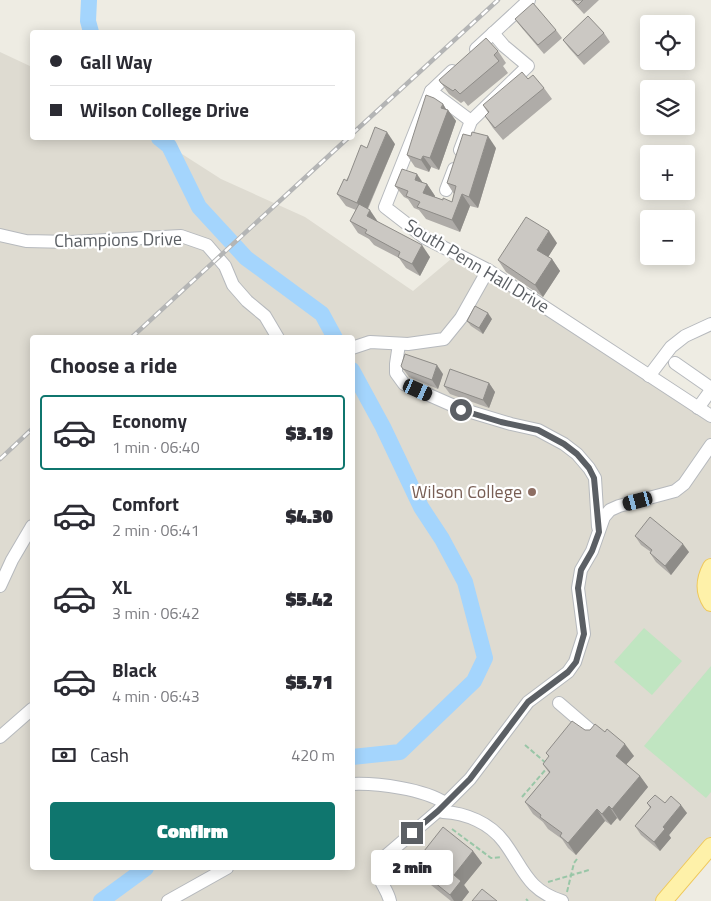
<!DOCTYPE html>
<html lang="en">
<head>
<meta charset="utf-8">
<style>
  :root { --surface:#fff; --page:#f7f7f7; --text:#2b2b33; --muted:#7c7c81; --line:#e1e1e2; --accent:#0f766e }
  body { margin:0; font-family:"Titillium Web",sans-serif; background:var(--page); color:var(--text); height:100vh; display:flex; flex-direction:column; font-size:19px; white-space:nowrap }
  * { box-sizing:border-box; margin:0 }
  p { font-size:16px; color:var(--muted) }
  .icon { flex:none; width:28px; height:28px; fill:none; stroke:currentColor; stroke-width:2; stroke-linecap:round; stroke-linejoin:round }
  .map { position:relative; flex:1; overflow:hidden }
  .sheet { position:absolute; left:30px; top:335px; width:325px; height:535px; display:flex; flex-direction:column; background:var(--surface); border-radius:5px; box-shadow:0 2px 12px #0003 }
  .sheet>* { flex:none }
  .banner { position:absolute; left:30px; top:30px; width:325px; height:110px; border-radius:5px; box-shadow:0 2px 12px #0003; display:grid; align-content:center; height:110px; padding:0 20px; background:var(--surface) }
  .fabs { position:absolute; left:640px; top:15px; display:grid; gap:10px }
  .fabs a { display:grid; place-items:center; width:55px; height:55px; border-radius:5px; background:var(--surface); box-shadow:0 2px 12px #0003; font-size:25px }
  .end { position:absolute; width:22px; height:22px; margin:-11px; border:6px solid #5b5f64; background:#fff; box-shadow:0 0 0 2px #fff }
  .from { border-radius:50% }
  .bubble { position:absolute; height:35px; border-radius:5px; background:var(--surface); box-shadow:0 2px 12px #0003; font-size:16px; font-weight:800; line-height:35px; text-align:center }
  .car { position:absolute; width:15px; height:30px; margin:-15px -8px; border-radius:6px; box-shadow:0 0 4px 1px #0007; background:linear-gradient(#222 24%,#8ab4d8 0 40%,#222 0 76%,#8ab4d8 0 86%,#222 0) }
  .banner b { display:flex; align-items:center; gap:18px; height:48px; font-size:19px }
  .banner b+b { border-top:1px solid var(--line) }
  .banner i { width:12px; height:12px; background:var(--text) }
  ul { padding:0; list-style:none }
  li { display:flex; align-items:center; gap:15px; height:75px; margin:0 10px 8px; padding:0 10px; border:2px solid transparent; border-radius:5px }
  li div { flex:1 }
  li b { display:block; font-size:19px }
  li em { font-style:normal; font-weight:800 }
  li.active { border-color:var(--accent) }
  li>.icon { width:45px; height:45px; stroke-width:1.5 }
  h2 { padding:0 20px; font-size:22px; line-height:60px }
  .pay { display:flex; align-items:center; gap:12px; height:55px; padding:0 20px; font-size:19px }
  .pay p { margin-inline-start:auto }
  .primary-button { display:flex; gap:10px; margin-top:auto; padding:10px 20px }
  .primary-button a { flex:1; height:58px; border-radius:5px; background:var(--accent); color:#fff; font-size:20px; font-weight:800; line-height:58px; text-align:center }
  .map>svg:first-child { display:block }
  .education { fill:#dedbd1; fill-rule:evenodd }
  .pitch { fill:#c0e5c1 }
  .lines { fill:none; stroke-linecap:round; stroke-linejoin:round }
  .river { stroke:#a4d5fd; stroke-width:16 }
  .minor-casing { stroke:#b6b9bd; stroke-width:14 }
  .major-casing { stroke:#efc85b; stroke-width:18 }
  .path { stroke:#99c6a7; stroke-width:2; stroke-dasharray:5 2.5; stroke-linecap:butt }
  .minor { stroke:#fff; stroke-width:12 }
  .major { stroke:#fef1a9; stroke-width:16 }
  .rail-casing { stroke:#b4b5b5; stroke-width:4.5 }
  .rail { stroke:#fff; stroke-width:2.5; stroke-dasharray:8; stroke-linecap:butt }
  .wall { fill:#afaca8 }
  .shaded-wall { fill:#8e8c88 }
  .building { fill:#cbc8c3; stroke:#8e8c88 }
  .route { stroke:#5b5f64; stroke-width:6 }
  .education-dot { fill:#8d6e63; stroke:#fff; stroke-width:2 }
  .labels { text-anchor:middle; stroke-width:4.5; stroke-linejoin:round; paint-order:stroke }
  .street-label { font-size:18px; fill:#5b5f64; stroke:#fff }
  .education-label { font-size:18px; fill:#785e54; stroke:#fff; text-anchor:end }
</style>
</head>
<body>
<div class="map">
<svg width="711" height="901" viewBox="0 0 711 901">
  <rect width="100%" height="100%" fill="#eeece3"/>
  <path class="education" d="M0,52L32,67V138H157L221,179L305,217L413,291L457,254L711,416V846L664,901H0ZM32,338H352V868H32Z"/>
  <g class="pitch">
    <path d="M644,628L682,661L652,695L614,662Z"/>
    <path d="M711,666V792L706,798L644,746Z"/>
  </g>
  <g class="lines">
    <g class="river">
      <path d="M89,0L88,21L91,32"/>
      <path d="M159,138L169,146L199,207L246,258L322,314L335,338"/>
      <path d="M352,370L383,427L421,507L442,539L465,582L485,658L474,681L400,752L352,757"/>
      <path d="M101,901L146,868"/>
    </g>
    <g class="minor-casing">
      <g id="minor">
        <path d="M476,49L529,0"/>
        <path d="M452,71L431,91L385,207L425,238L488,270L711,416"/>
        <path d="M431,91L471,121"/>
        <path d="M460,150L471,121L528,66L504,46L493,33"/>
        <path d="M446,190L454,169"/>
        <path d="M0,235L26,241L71,242L181,236L207,245L225,266L233,285L247,301L265,316L278,338"/>
        <path d="M399,344L396,364V373L404,384L461,409L511,424L538,430L564,444L577,454L589,468L595,478L598,527"/>
        <path d="M352,348L370,342L408,344L444,339L461,318L488,270"/>
        <path d="M675,363L711,388"/>
        <path d="M649,376L671,347L685,336L711,324"/>
        <path d="M698,408L711,390"/>
        <path d="M0,586L12,560L32,526"/>
        <path d="M559,703L595,734"/>
        <path d="M0,737L32,709"/>
        <path d="M352,784C378,783 424,789 445,803"/>
        <path d="M443,812C466,813 490,823 504,842C524,869 527,890 562,901"/>
        <path d="M168,901L227,868"/>
        <path d="M390,901C386,884 372,878 382,859L438,811L470,779L528,702L568,672L575,662L584,634L578,588L581,570L592,551L604,517L610,510L619,506L675,491L684,484L711,445"/>
      </g>
    </g>
    <g class="major-casing">
      <g id="major">
        <path d="M711,567C704,580 703,591 711,603"/>
        <path d="M664,901L711,846"/>
      </g>
    </g>
    <g class="path">
      <path d="M525,745L546,763"/>
      <path d="M522,797L547,768"/>
      <path d="M452,829L491,858L502,857"/>
      <path d="M389,870L410,875"/>
      <path d="M548,882L589,870"/>
      <path d="M567,892L574,863L577,859"/>
      <path d="M526,899L528,901"/>
    </g>
    <use href="#minor" class="minor"/>
    <use href="#major" class="major"/>
    <g class="rail-casing">
      <g id="rail">
        <path d="M352,134L498,0"/>
        <path d="M131,338L348,138"/>
        <path d="M0,459L32,429"/>
      </g>
    </g>
    <use href="#rail" class="rail"/>
  </g>
  <g class="wall">
    <path d="M571,0H599L584,14Z"/>
    <path d="M515,19L556,30L562,38L544,54L521,27Z"/>
    <path d="M604,33L610,42L584,65L569,48L563,40Z"/>
    <path d="M498,51L506,63L503,66L508,73L468,106L464,101L461,103L449,94L439,80Z"/>
    <path d="M528,79L544,88L552,99L503,140L493,128L485,116L488,113L483,105Z"/>
    <path d="M443,104L446,109L448,110L456,121L439,170L431,167L429,172L415,167L407,155Z"/>
    <path d="M395,144L368,209L378,222L430,257L420,276L406,268L399,258L374,245L369,239L358,233L350,221L356,210L346,206L337,194L367,148Z"/>
    <path d="M496,148L478,208L470,206L460,232L426,219L419,210L414,208L408,199L404,197L395,186L423,183L427,184L435,196L434,197L443,200L452,202L454,194L447,183Z"/>
    <path d="M557,243L548,257L552,259L560,271L543,297L506,272L498,260Z"/>
    <path d="M492,319L483,334L471,326L467,321Z"/>
    <path d="M401,366L443,374L438,389L409,377Z"/>
    <path d="M489,383L495,392L489,408L450,394L444,386Z"/>
    <path d="M635,536L689,552L671,575L656,562L650,553L651,552L641,545Z"/>
    <path d="M585,730L634,756L626,764L640,776L648,787L620,821L617,818L611,825L605,821L576,855L568,848L562,839L548,829L543,822L533,814L525,802L549,773L543,764L549,757L546,753Z"/>
    <path d="M647,803H665L687,813L669,835L671,838L660,851L641,835L635,826L650,808Z"/>
    <path d="M473,851L482,863L464,885L469,892L462,901H451L421,877L413,865Z"/>
  </g>
  <g class="shaded-wall">
    <path d="M443,104L447,111L448,110L456,121L439,170L430,158Z"/>
    <path d="M387,132L395,144L365,214L357,203Z"/>
    <path d="M488,136L496,148L478,208L469,197Z"/>
    <path d="M423,156L431,167L429,172L421,160Z"/>
    <path d="M417,174L425,186L415,180Z"/>
    <path d="M427,184L435,196L432,205L423,193Z"/>
    <path d="M462,194L470,206L460,232L452,220Z"/>
    <path d="M370,210L378,222L367,216Z"/>
    <path d="M549,231L557,243L545,262L537,250Z"/>
    <path d="M422,245L430,257L420,276L412,264Z"/>
    <path d="M552,259L560,271L543,297L535,285Z"/>
    <path d="M488,313L492,319L483,334L479,328Z"/>
    <path d="M437,365L443,374L438,389L432,380Z"/>
    <path d="M489,383L495,392L489,408L483,400Z"/>
    <path d="M683,544L689,552L671,575L665,566Z"/>
    <path d="M625,744L634,756L624,767L616,756Z"/>
    <path d="M640,776L648,787L620,821L612,809Z"/>
    <path d="M681,805L687,813L669,835L671,838L660,851L654,842L663,827Z"/>
    <path d="M609,806L617,818L611,825L602,814Z"/>
    <path d="M597,809L605,821L576,855L568,843Z"/>
    <path d="M473,851L482,863L464,885L469,892L462,901H454L450,895L454,875Z"/>
  </g>
  <g class="building">
    <path d="M573,0H583L578,5Z"/>
    <path d="M533,3L556,30L538,45L515,19Z"/>
    <path d="M588,16L604,33L578,56L563,40Z"/>
    <path d="M486,38L498,51L494,55L499,61L460,94L455,89L453,91L441,83L439,80Z"/>
    <path d="M522,72L528,79L533,75L544,88L495,128L485,116L489,112L483,105Z"/>
    <path d="M426,95L434,98L443,104L441,108L448,110L430,158L423,156L421,160L407,155Z"/>
    <path d="M375,127L387,132L357,203L337,194L344,179L347,181L361,145L367,148Z"/>
    <path d="M472,132L488,136L469,197L462,194L452,220L417,207L420,202L406,196L408,191L395,186L402,169L417,174L415,180L427,184L423,193L443,200V198L452,202L456,186L447,183L463,134L471,136Z"/>
    <path d="M359,204L370,210L367,216L422,245L412,264L398,257L400,252L365,233L367,230L350,221Z"/>
    <path d="M526,217L549,231L537,250L552,259L535,285L498,260Z"/>
    <path d="M475,306L488,313L479,328L467,321Z"/>
    <path d="M405,354L437,365L432,380L403,369L401,366Z"/>
    <path d="M450,369L489,383L483,400L444,386Z"/>
    <path d="M650,517L683,544L665,566L650,553L652,550L635,536Z"/>
    <path d="M572,721L585,730H590L595,724L605,732L607,729L625,744L616,756L640,776L612,809L609,806L602,814L597,809L568,843L560,836L562,833L540,817L541,815L525,802L550,772L543,764L549,756L546,753Z"/>
    <path d="M655,795L665,803L671,796L681,805L663,827L665,829L654,842L635,826L651,807L647,803Z"/>
    <path d="M443,827L473,851L454,875L461,881L450,895L413,865Z"/>
    <path d="M482,889L497,901H472Z"/>
  </g>
  <g class="lines">
    <path class="route" d="M412,833L438,811L470,779L528,702L568,672L576,662L584,634L578,588L581,570L592,551L599,532L594,478L589,468L577,454L564,444L538,430L501,422L461,410"/>
  </g>
  <circle class="education-dot" cx="532" cy="492" r="5"/>
  <g class="labels">
    <g class="street-label">
      <text transform="translate(118 240) rotate(-1)" y="6">Champions Drive</text>
      <text transform="translate(477 266) rotate(31)" y="6">South Penn Hall Drive</text>
    </g>
    <g class="education-label">
      <text x="522" y="498">Wilson College</text>
    </g>
  </g>
</svg>
<div class="fabs">
<a><svg class="icon" aria-label="locate" viewBox="0 0 24 24"><circle cx="12" cy="12" r="6"/><path d="M12 2v4M12 18v4M2 12h4M18 12h4"/></svg></a>
<a><svg class="icon" aria-label="layers" viewBox="0 0 24 24"><path d="M12 4l9 5-9 5-9-5zM3 14l9 5 9-5"/></svg></a>
<a>+</a>
<a>−</a>
</div>
<i class="end from" style="left:461px;top:410px"></i>
<i class="end" style="left:412px;top:833px"></i>
<div class="bubble" style="left:371px;top:850px;width:82px">2 min</div>
<i class="car" style="left:418px;top:390px;rotate:114deg"></i>
<i class="car" style="left:638px;top:501px;rotate:255deg"></i>
<div class="banner">
<b><i class="from"></i>Gall Way</b>
<b><i></i>Wilson College Drive</b>
</div>
<section class="sheet">
<h2>Choose a ride</h2>
<ul>
<li class="active"><svg class="icon" aria-label="car" viewBox="0 0 24 24"><path d="M5 17H2v-5l4-1 3-4h7l3 4 3 1v5h-3M9 17h6M6 11h13"/><circle cx="7" cy="17" r="2"/><circle cx="17" cy="17" r="2"/></svg><div><b>Economy</b><p>1 min · 06:40</p></div><em>$3.19</em></li>
<li><svg class="icon" aria-label="car" viewBox="0 0 24 24"><path d="M5 17H2v-5l4-1 3-4h7l3 4 3 1v5h-3M9 17h6M6 11h13"/><circle cx="7" cy="17" r="2"/><circle cx="17" cy="17" r="2"/></svg><div><b>Comfort</b><p>2 min · 06:41</p></div><em>$4.30</em></li>
<li><svg class="icon" aria-label="car" viewBox="0 0 24 24"><path d="M5 17H2v-5l4-1 3-4h7l3 4 3 1v5h-3M9 17h6M6 11h13"/><circle cx="7" cy="17" r="2"/><circle cx="17" cy="17" r="2"/></svg><div><b>XL</b><p>3 min · 06:42</p></div><em>$5.42</em></li>
<li><svg class="icon" aria-label="car" viewBox="0 0 24 24"><path d="M5 17H2v-5l4-1 3-4h7l3 4 3 1v5h-3M9 17h6M6 11h13"/><circle cx="7" cy="17" r="2"/><circle cx="17" cy="17" r="2"/></svg><div><b>Black</b><p>4 min · 06:43</p></div><em>$5.71</em></li>
</ul>
<div class="pay"><svg class="icon" aria-label="cash" viewBox="0 0 24 24"><path d="M3 7h18v10H3z"/><circle cx="12" cy="12" r="2"/></svg>Cash<p>420 m</p></div>
<div class="primary-button"><a>Confirm</a></div>
</section>
</div>
</body>
</html>
